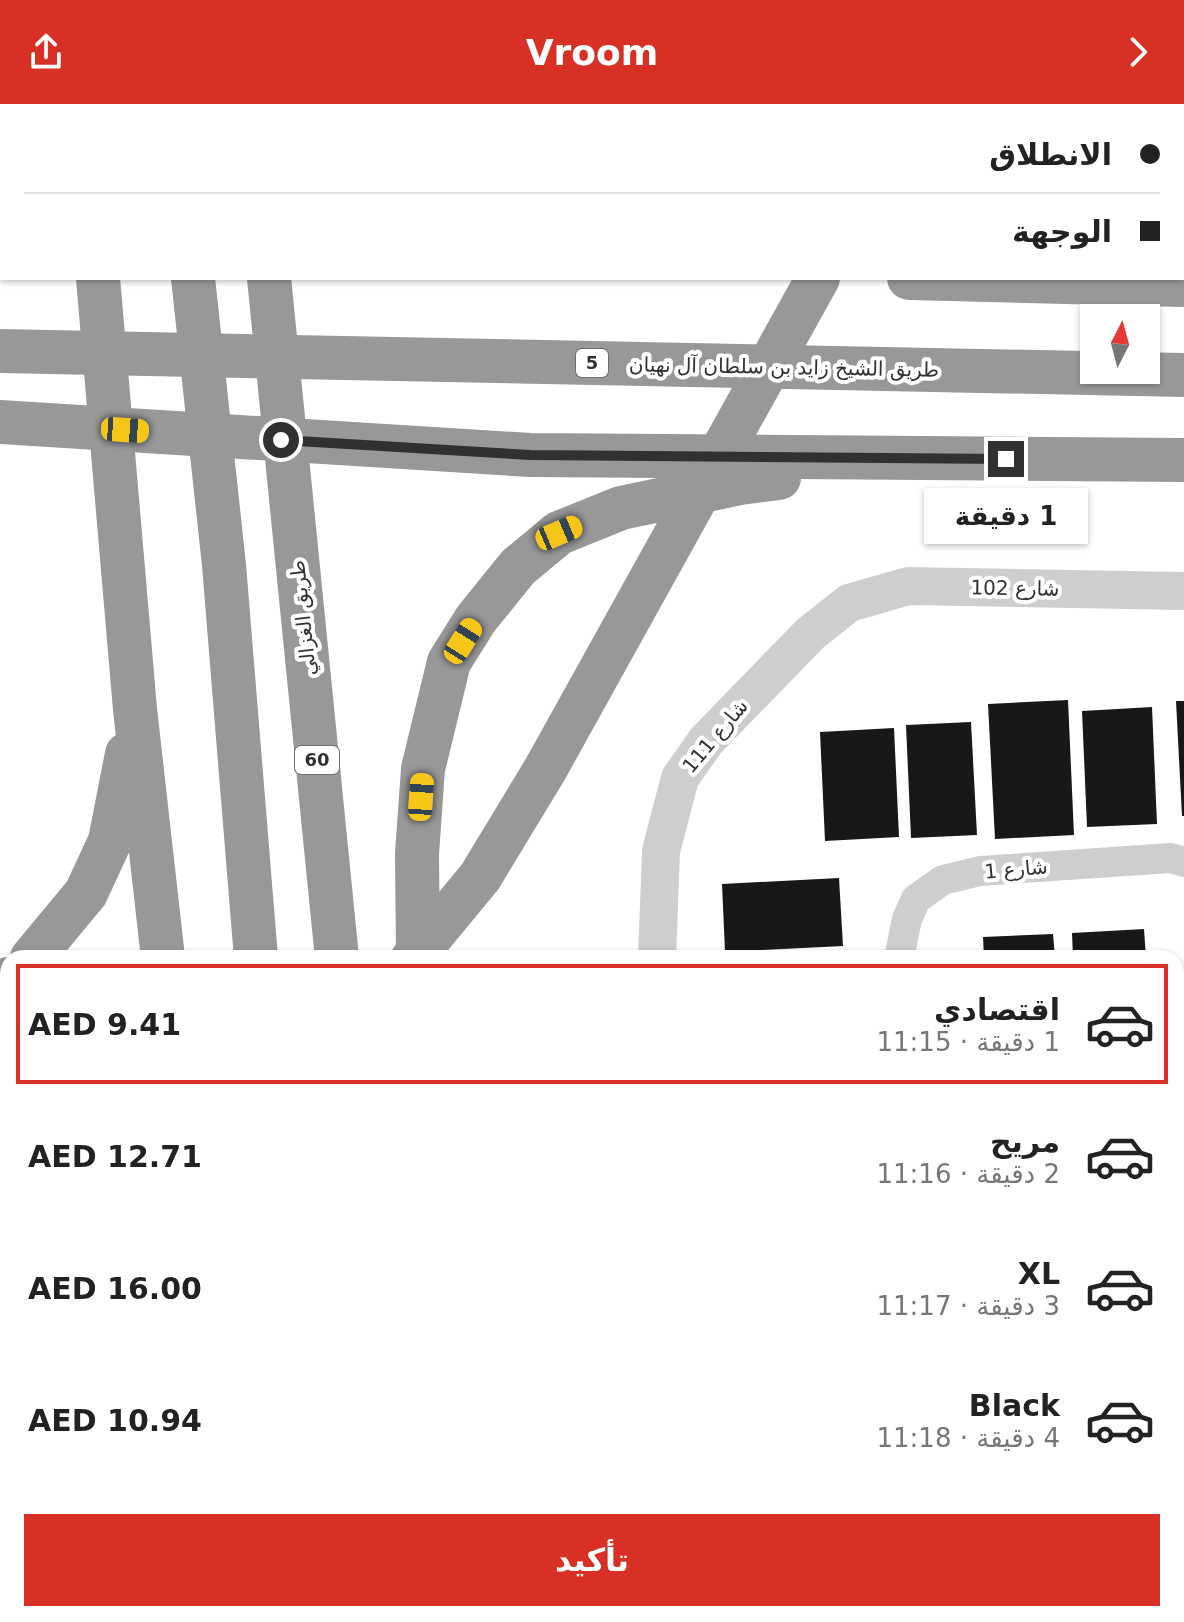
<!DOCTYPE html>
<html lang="ar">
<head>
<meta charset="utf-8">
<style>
  :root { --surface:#fff; --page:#f6f6f6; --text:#222; --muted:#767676; --line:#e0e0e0; --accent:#d93025 }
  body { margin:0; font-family:"DejaVu Sans","Noto Sans Arabic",sans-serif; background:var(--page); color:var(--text); direction:rtl; height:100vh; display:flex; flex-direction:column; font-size:30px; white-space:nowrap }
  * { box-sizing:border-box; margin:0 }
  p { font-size:26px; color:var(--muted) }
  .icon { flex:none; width:44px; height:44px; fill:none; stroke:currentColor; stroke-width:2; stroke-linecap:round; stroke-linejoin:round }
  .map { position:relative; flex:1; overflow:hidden; direction:ltr }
  .side { position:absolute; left:0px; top:846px; width:1184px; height:672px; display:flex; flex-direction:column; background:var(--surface); border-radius:24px 24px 0 0; box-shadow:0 2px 6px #0004; direction:rtl }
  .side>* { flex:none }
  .banner { position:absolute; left:0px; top:0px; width:1184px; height:176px; box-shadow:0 2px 6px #0004; direction:rtl; display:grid; align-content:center; height:176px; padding:0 24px; background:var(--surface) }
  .needle { width:52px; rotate:6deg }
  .fabs { position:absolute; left:1080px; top:200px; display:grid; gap:16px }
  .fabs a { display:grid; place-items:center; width:80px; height:80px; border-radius:0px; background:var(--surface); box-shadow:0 2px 6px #0004; font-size:40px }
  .end { position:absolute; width:36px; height:36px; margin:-18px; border:10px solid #313131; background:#fff; box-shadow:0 0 0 4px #fff }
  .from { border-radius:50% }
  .bubble { position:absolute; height:56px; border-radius:0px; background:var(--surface); box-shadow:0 2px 6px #0004; font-size:26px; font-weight:700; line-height:56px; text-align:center; direction:rtl }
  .car { position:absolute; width:24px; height:48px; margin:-24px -12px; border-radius:10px; box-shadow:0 0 6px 2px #0007; background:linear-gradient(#f5c518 24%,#345 0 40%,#f5c518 0 76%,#345 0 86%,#f5c518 0) }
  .banner b { display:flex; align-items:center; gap:28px; height:76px; font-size:30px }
  .banner b+b { border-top:2px solid var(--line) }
  .banner i { width:20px; height:20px; background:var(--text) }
  ul { padding:14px 0 0; list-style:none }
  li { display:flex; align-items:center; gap:24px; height:120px; margin:0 16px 12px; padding:0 8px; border:4px solid transparent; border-radius:0px }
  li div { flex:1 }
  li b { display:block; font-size:30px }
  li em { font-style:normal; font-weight:700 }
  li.active { border-color:var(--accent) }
  li>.icon { width:72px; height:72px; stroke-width:1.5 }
  .button { display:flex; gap:16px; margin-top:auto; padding:16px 24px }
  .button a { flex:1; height:92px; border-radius:0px; background:var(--accent); color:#fff; font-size:32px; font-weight:700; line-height:92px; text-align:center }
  header { display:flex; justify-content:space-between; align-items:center; height:104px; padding:0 24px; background:var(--accent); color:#fff; font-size:36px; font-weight:700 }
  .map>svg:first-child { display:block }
  .building { fill:#181818 }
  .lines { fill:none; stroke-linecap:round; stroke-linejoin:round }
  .path { stroke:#c8c8c8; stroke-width:5; stroke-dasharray:4 4; stroke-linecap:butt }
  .service { stroke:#cecece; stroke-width:16 }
  .minor { stroke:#cecece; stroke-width:30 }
  .tertiary { stroke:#cecece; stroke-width:38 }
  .motorway { stroke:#989898; stroke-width:44 }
  .route { stroke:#313131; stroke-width:10 }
  .labels { text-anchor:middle; stroke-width:8; stroke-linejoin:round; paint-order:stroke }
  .shield { fill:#fff; stroke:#6f6f6f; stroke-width:2 }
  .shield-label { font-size:18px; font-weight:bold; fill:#313131 }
  .street-label { font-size:20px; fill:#313131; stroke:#fff }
</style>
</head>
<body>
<header><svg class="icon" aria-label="forward" viewBox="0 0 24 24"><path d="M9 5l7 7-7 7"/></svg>Vroom<svg class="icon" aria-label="share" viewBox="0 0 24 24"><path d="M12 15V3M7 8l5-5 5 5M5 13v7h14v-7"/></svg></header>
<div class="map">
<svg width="1184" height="1518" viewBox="0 0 1184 1518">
  <rect width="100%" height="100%" fill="#fff"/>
  <g class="building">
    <path d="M1068,596L1074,731L995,735L988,600Z"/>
    <path d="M1176,597H1184V712H1182Z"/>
    <path d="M1152,603L1157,720L1087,723L1082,607Z"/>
    <path d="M971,618L977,731L911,734L906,621Z"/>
    <path d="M894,624L899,733L825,737L820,628Z"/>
    <path d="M839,774L843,842L725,848L722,780Z"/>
    <path d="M1144,825L1146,854H1073L1072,829Z"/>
    <path d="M1053,830L1055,854H984L983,833Z"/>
    <path d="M1184,951V1019H1176V952Z"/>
    <path d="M1184,1032V1102L1176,1103V1033Z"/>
    <rect x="1176" y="1115" width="8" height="55"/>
    <rect x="673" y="1510" width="90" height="8"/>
    <rect x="776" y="1510" width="74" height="8"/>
    <rect x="866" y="1510" width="67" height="8"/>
    <path d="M951,1510H1021L1022,1518H951Z"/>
    <path d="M1042,1510H1112L1113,1518H1042Z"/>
  </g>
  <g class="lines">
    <path class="path" d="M0,1390L8,1393"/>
    <path class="service" d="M1176,1421H1184"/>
    <g class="minor">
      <path d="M899,854L907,815L916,795L943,776L980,767L1171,754L1184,758"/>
      <path d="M1176,1364H1184"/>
    </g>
    <g class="tertiary">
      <path d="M657,854L661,747L680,674L706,637L810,530L849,499L908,482L1184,487"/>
      <path d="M614,1510L615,1518"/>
    </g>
    <g class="motorway">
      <path d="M83,0V2"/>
      <path d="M174,0V2"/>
      <path d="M252,0L253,2"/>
      <path d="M749,2L752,0"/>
      <path d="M906,2L907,0"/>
      <path d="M0,84H2"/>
      <path d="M1182,85H1184"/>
      <path d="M0,152H2"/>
      <path d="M98,174L135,605L163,854"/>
      <path d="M193,174L224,461L256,854"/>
      <path d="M269,174L337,854"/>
      <path d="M909,174L1184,181"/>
      <path d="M0,247L1184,271"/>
      <path d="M0,318L530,351L1184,356"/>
      <path d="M32,854L86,789L110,737L127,650"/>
      <path d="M413,854L480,773L546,664L818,174"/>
      <path d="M418,854L417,750L423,665L449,558L476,515L518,463L559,429L621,404L740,379L779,374"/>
      <path d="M0,879L8,875"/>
      <path d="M0,1041H8"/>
      <path d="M0,1215L8,1223"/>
      <path d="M181,1510L183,1518"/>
      <path d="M217,1510L218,1518"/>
      <path d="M283,1510V1518"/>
      <path d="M380,1510V1518"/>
      <path d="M427,1518V1510"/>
    </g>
  </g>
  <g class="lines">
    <path class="route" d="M281,336L530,351L1006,355"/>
  </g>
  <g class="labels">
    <g class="shield">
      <rect x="576" y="245" width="32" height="28" rx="6"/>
      <rect x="295" y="642" width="44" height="28" rx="6"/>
    </g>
    <g class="shield-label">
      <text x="592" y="265">5</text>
      <text x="317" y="662">60</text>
    </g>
    <g class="street-label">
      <text transform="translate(784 263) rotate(1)" y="7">طريق الشيخ زايد بن سلطان آل نهيان</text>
      <text transform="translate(1015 484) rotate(1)" y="7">شارع 102</text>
      <text transform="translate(303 514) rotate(-96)" y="7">طريق الغزالي</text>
      <text transform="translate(715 632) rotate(-50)" y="7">شارع 111</text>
      <text transform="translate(1016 765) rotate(-5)" y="7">شارع 1</text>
    </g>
  </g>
</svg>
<div class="fabs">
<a><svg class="needle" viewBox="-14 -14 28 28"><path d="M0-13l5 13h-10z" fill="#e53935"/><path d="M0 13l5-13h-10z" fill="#767676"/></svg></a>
</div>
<i class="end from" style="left:281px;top:336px"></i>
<i class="end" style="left:1006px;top:355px"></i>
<div class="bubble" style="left:924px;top:384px;width:164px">1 دقيقة</div>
<i class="car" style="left:125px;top:326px;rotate:94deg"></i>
<i class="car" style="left:559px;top:429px;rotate:67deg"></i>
<i class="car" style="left:463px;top:537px;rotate:32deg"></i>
<i class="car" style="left:421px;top:693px;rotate:4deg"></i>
<div class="banner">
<b><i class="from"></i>الانطلاق</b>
<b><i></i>الوجهة</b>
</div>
<section class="side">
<ul>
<li class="active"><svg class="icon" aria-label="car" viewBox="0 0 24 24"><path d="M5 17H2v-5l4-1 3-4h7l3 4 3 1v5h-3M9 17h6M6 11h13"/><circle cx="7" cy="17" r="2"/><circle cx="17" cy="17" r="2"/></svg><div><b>اقتصادي</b><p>1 دقيقة · 11:15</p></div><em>AED 9.41</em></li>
<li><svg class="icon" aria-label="car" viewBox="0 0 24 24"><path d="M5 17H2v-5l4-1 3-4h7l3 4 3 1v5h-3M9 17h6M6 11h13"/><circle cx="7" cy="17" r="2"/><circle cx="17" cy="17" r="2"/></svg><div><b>مريح</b><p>2 دقيقة · 11:16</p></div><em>AED 12.71</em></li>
<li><svg class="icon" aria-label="car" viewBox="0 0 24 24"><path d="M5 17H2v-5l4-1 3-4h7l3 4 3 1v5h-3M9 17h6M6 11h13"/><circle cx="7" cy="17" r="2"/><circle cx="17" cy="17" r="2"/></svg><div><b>XL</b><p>3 دقيقة · 11:17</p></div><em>AED 16.00</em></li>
<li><svg class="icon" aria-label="car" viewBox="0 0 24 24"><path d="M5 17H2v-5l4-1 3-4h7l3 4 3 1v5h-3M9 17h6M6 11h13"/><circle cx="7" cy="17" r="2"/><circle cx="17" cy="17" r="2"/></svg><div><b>Black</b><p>4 دقيقة · 11:18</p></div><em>AED 10.94</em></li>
</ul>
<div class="button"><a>تأكيد</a></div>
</section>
</div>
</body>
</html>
